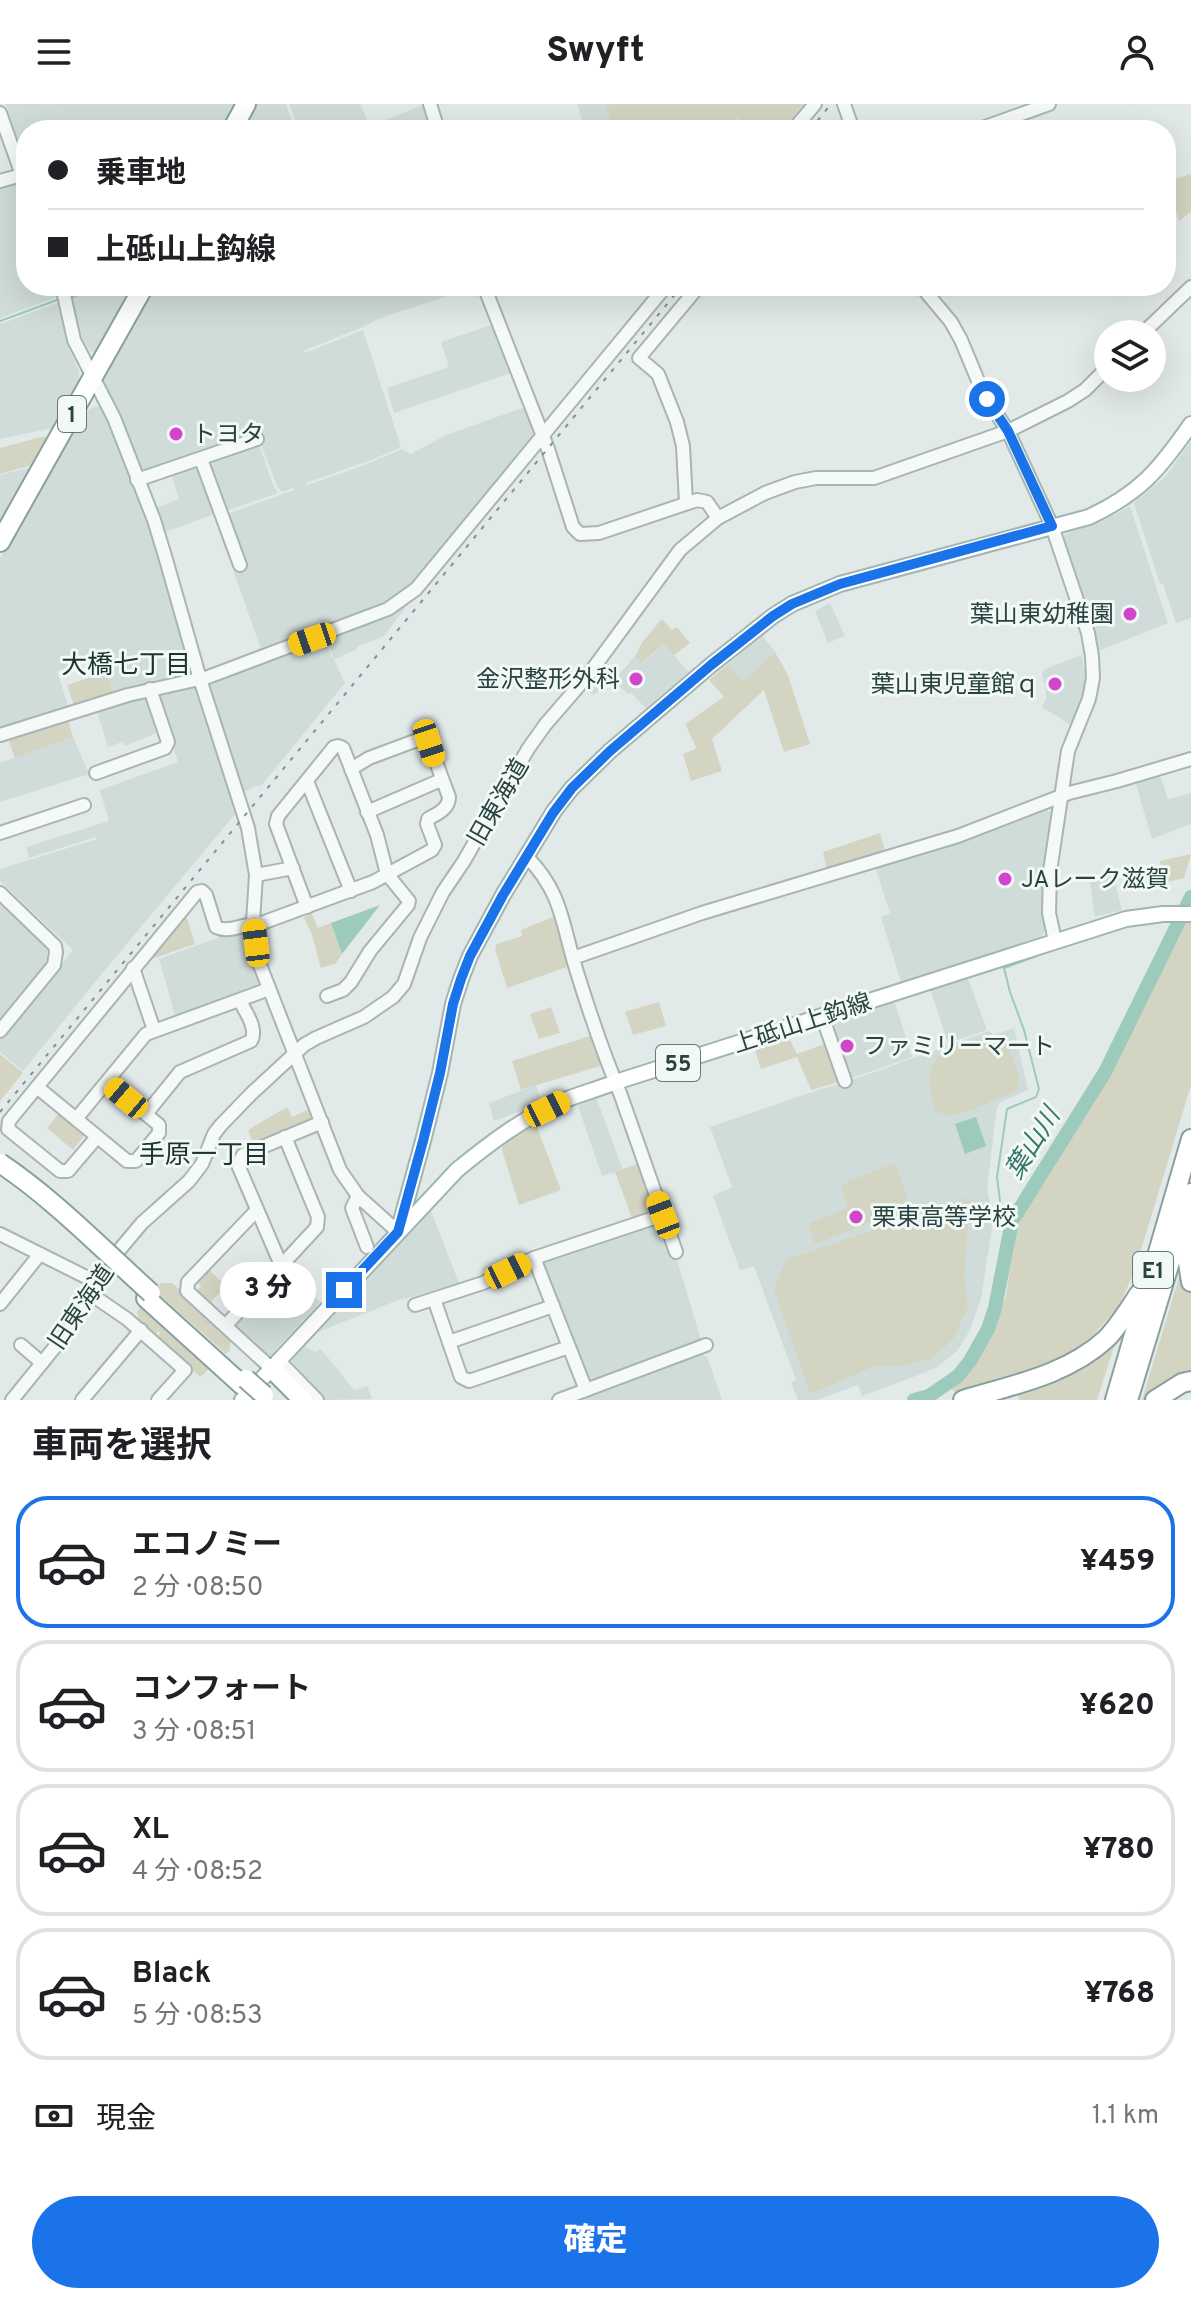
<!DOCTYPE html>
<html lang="ja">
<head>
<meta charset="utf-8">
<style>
  :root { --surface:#fff; --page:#f6f6f6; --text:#202124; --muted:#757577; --line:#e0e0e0; --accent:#1a73e8 }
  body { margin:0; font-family:Overpass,"Noto Sans JP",sans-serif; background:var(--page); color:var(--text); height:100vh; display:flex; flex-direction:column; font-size:30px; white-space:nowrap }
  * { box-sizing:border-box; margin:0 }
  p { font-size:26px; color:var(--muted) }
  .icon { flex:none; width:44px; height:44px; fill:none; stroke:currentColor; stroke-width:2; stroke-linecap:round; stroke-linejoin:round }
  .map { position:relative; height:1296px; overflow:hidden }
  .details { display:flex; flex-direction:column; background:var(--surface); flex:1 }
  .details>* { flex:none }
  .banner { position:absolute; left:16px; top:16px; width:1160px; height:176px; border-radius:32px; box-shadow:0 8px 32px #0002; display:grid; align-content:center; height:176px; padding:0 32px; background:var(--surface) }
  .fabs { position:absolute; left:1094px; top:216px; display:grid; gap:16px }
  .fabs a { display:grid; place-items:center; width:72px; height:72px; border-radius:50%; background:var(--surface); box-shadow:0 8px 32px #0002; font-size:40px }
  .end { position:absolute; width:36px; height:36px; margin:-18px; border:10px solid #1a73e8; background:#fff; box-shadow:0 0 0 4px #fff }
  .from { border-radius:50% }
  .bubble { position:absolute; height:56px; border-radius:28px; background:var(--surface); box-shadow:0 8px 32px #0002; font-size:26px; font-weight:800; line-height:56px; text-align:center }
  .car { position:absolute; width:24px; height:48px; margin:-24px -12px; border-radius:10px; box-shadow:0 0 6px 2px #0007; background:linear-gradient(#f5c518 24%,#345 0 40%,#f5c518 0 76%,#345 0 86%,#f5c518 0) }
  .banner b { display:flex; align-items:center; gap:28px; height:76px; font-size:30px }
  .banner b+b { border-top:2px solid var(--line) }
  .banner i { width:20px; height:20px; background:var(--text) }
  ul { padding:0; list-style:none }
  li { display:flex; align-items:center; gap:24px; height:132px; margin:0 16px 12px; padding:0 16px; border:4px solid var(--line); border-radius:32px }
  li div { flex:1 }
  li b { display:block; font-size:30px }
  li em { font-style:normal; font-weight:800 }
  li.selected { border-color:var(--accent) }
  li>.icon { width:72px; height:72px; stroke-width:1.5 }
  h2 { padding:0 32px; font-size:36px; line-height:96px }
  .pay { display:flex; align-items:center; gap:20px; height:88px; padding:0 32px; font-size:30px }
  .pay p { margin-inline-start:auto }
  .primary-button { display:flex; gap:16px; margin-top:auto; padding:16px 32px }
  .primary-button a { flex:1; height:92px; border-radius:48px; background:var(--accent); color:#fff; font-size:32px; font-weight:800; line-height:92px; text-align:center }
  header { display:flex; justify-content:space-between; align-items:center; height:104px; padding:0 32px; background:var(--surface); font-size:36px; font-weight:800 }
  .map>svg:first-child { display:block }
  .built { fill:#d0dcda }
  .green { fill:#d4d4c3 }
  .water { fill:#9ccbbe }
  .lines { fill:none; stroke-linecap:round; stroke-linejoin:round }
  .stream { stroke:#9ccbbe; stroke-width:2 }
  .river { stroke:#9ccbbe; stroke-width:14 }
  .minor-casing { stroke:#a7b5b3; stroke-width:16 }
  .major-casing { stroke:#a1b6b2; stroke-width:18 }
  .highway-casing { stroke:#89a19d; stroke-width:22 }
  .minor { stroke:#f5f9f8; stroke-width:12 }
  .major { stroke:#fff; stroke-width:14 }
  .highway { stroke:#fff; stroke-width:18 }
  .rail { stroke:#7b9490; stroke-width:2; stroke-dasharray:4 8; stroke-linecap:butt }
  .highway-bridge-casing { stroke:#89a19d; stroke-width:22; stroke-linecap:butt }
  .highway-bridge { stroke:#fff; stroke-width:18 }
  .route { stroke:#1a73e8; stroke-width:10 }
  .poi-dot { fill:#d145ca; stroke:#f1f8f6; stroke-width:3 }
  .labels { text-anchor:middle; stroke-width:6; stroke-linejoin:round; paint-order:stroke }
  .shield { fill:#f1f8f6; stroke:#657976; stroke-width:2 }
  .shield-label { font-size:22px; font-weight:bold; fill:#29433f }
  .poi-label { font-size:24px; fill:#29433f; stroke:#f1f8f6; text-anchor:start }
  .street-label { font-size:24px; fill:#29433f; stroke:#f1f8f6 }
  .neighbourhood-label { font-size:26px; fill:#1c3430; stroke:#f1f8f6 }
  .water-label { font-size:26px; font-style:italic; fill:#337866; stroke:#f1f8f6 }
</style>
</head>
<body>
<header><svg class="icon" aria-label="menu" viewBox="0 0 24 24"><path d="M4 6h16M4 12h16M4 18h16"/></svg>Swyft<svg class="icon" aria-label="person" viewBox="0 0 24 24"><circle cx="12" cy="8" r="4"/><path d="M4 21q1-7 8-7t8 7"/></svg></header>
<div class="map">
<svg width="1191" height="1296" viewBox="0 0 1191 1296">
  <rect width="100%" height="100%" fill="#e2eae9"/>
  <g class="built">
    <path d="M6,0H238L223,26H26V63Z"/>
    <path d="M255,0H286L295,26H240Z"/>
    <path d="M289,0H360L370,22L425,0L433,26H299Z"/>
    <path d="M577,0H804L782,26H585Z"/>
    <path d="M14,79L19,81L26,100V182H55L57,193L0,214V83Z"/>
    <path d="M69,182H135L97,250L90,247L75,220Z"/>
    <path d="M153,182H478L380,214L363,223L303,247L305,249L363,226L401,343L374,355L306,379L307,381L365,361L402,345L411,350L446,331L525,303L533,324L532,337L415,478L402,489L382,500L261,545L233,466L246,461L227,410L294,386L293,384L282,388L278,384L253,321L251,322L254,331L148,367L139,364L103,274Z"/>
    <path d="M58,199L66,238L79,268V283L57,323L0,335V220Z"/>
    <path d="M495,220L514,268L394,309L387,284L449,263L441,238Z"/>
    <path d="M93,303H99L105,308L152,429L193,570L170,573L114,589L101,553L57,567L68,602L0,625V454L84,309Z"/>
    <path d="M1191,337V514L1176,519L1163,480H1160L1134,399L1165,373Z"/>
    <path d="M259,340L273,381L278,389L226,407L210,364L213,356Z"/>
    <path d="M35,362L0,424V371Z"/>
    <path d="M192,364L199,367L215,410L165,428L156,404L179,395L171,370Z"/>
    <path d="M1130,402L1168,519L1098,547L1064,433L1065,430L1104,416Z"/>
    <path d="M830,499L845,532L828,539L815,507Z"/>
    <path d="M408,500L383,533L358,542L355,546L334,556L327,534L386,512Z"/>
    <path d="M762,531L775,548L743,577L728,560Z"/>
    <path d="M324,535L345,579L261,682L258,681L244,688L210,584L214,576Z"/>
    <path d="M665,540L688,568L646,604L631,589L629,590L612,577L594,591L583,583L599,560L617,573L635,552L642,559Z"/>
    <path d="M1082,551L1085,571L1084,588L1071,621L1042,603L1046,595V587L1042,569L1045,565Z"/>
    <path d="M190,581L196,583L236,709L100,872L23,967L0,948V936L73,846L0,777V765L97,735L96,733L29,754L26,743L109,717L100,686L178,658L154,587Z"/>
    <path d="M150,592L162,627L125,642L122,638L108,643L96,604L125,595Z"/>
    <path d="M73,633L89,670L0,698V659Z"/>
    <path d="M1159,668L1168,695L1191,689V720L1152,735L1135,677Z"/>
    <path d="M1044,703L1051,709L1042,782L1047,824L1041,833L901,878L881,813L890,809L875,763Z"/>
    <path d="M1112,768L1122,806L1095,813L1089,772Z"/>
    <path d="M0,800L47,844V859L0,917Z"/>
    <path d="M242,825L247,828L260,879L258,886L176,915L159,855Z"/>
    <path d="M967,872L987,926L948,939L930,884Z"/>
    <path d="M894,896L912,953L849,975L829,917Z"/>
    <path d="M1014,924L1028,986L1001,998L997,1003L987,1084L991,1102L992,1124L981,1195L970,1226L957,1247L937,1263L916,1272L862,1292L858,1281L817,1296H798L791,1278L796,1276L754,1162L740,1166L713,1092L732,1083L710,1023L812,988L849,977L989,927L994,931Z"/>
    <path d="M536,981L542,999L494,1017L489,999Z"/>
    <path d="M596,993L623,1066L602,1072L577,999Z"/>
    <path d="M431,1107L459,1179L396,1197L318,1228Z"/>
    <path d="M658,1117L662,1119L675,1149L701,1236L592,1278L586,1276L541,1156Z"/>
    <path d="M283,1164L320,1198L269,1253L265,1252L235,1223V1216Z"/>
    <path d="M305,1242L315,1248L321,1245L354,1286L367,1282L372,1295L323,1296L295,1264L292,1256Z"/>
    <path d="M699,1251L707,1252L722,1296H566L675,1254Z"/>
  </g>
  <g class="green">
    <path d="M611,0H803L782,26H754L737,12L726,26H614L605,2Z"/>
    <path d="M1191,70V108L1179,117L1166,78Z"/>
    <path d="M45,332L46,337L36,360L0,370V344Z"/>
    <path d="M662,515L672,526L677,523L690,539L674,551L664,540L641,559L635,552L643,537Z"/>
    <path d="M775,548L788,571L810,640L784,648L764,586L712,635L722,667L691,677L683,650L695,645L696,643L685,620L724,593L709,576L728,560L743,577Z"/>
    <path d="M106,568L114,589L74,601L67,581Z"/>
    <path d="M67,613L73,633L15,654L7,632Z"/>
    <path d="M880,729L886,750L827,768L823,748Z"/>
    <path d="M1191,750L1184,774L1164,779L1160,757Z"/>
    <path d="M185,808L195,840L152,855L149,852Z"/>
    <path d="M312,810L318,824L331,819L342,850L335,860L321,864L312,831L304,813Z"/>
    <path d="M558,811L570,862L507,884L495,845L497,840L522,832L521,826Z"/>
    <path d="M1181,819H1191V981L1135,1166L1118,1204L1092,1232L1071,1249L1039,1264L956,1289L951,1284L971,1260L990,1230L1006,1192L1015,1132L1024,1106L1109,973Z"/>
    <path d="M659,898L666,922L633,931L625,908Z"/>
    <path d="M551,903L560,929L539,935L530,910Z"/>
    <path d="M787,930L797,950L825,940L838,978L811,986L797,953L761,965L754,943L774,939Z"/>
    <path d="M593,931L603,961L521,986L512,957Z"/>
    <path d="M977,935L1007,940L1020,975L1016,987L969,1007L948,1012L935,1007C921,960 932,948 977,935Z"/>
    <path d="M0,950L23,969L0,997Z"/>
    <path d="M287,1003L292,1013L310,1005L313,1012L311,1019L254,1042L248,1026Z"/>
    <path d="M60,1008L86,1029L73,1046L47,1024Z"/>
    <path d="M535,1018L561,1086L519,1101L502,1046L503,1038Z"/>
    <path d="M895,1059L911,1103L815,1140L808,1120L848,1104L841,1083L847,1078Z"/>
    <path d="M637,1060L655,1107L654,1110L633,1117L615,1068Z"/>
    <path d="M970,1093L964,1175L968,1203L954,1234L931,1255L896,1263L877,1261L810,1290L774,1185L786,1156Z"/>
    <path d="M1182,1145L1187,1179L1191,1189V1269L1147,1296H1142L1180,1170L1175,1167Z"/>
    <path d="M206,1163L226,1182L209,1200L195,1189L201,1182L195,1175Z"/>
    <path d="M161,1179H172L230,1230V1246L226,1250L154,1186Z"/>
    <path d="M143,1198L213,1261L200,1273L157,1234L160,1228L158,1227L155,1232L139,1217L137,1208Z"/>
    <path d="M1118,1230L1097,1296H1019L1016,1283Z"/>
  </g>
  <g class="water">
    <path d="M380,801L342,850L331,819Z"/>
    <path d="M976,1013L986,1042L965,1050L955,1020Z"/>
  </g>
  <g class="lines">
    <g class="stream">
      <path d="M73,193L99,182"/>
      <path d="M0,217L57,196"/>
      <path d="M1002,1113L997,1073L1007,1005L1036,993L1039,985L1024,926L1010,888L1004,864L1053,846"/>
      <path d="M1010,1131L1012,1117"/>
    </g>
    <path class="river" d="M914,1296L929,1292L958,1272L970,1257L988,1225L995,1204L1012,1117L1105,968L1191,793"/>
    <g class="minor-casing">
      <g id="minor">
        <path d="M430,0L438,26"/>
        <path d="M844,0L853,26"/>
        <path d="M0,9L26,82"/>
        <path d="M793,26L815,0"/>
        <path d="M977,26L1049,0"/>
        <path d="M0,77L22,71"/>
        <path d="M62,182L74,236L114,314L154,416L165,452L200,575L248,724L256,771L253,818L260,861L340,1066L358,1092L398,1128"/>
        <path d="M484,182L548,345L573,423L580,430L599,429L697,396L707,398L718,414"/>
        <path d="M921,182L951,218L961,236L984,291L1008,327L1052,422L1088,529L1092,552L1093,574L1089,595L1068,647L1050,767L1049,809L1055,837"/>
        <path d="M1142,230L1191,183"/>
        <path d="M201,355L240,461"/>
        <path d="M137,376L257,335"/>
        <path d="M686,399L683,342L677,318L658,270L639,254L699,182"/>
        <path d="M0,631L128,591L208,573L388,505L416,485L666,182"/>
        <path d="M96,669L165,644L168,638L150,585"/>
        <path d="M307,677L351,787"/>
        <path d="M367,708L441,676"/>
        <path d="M0,729L84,701"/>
        <path d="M527,753C562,788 562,820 576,865C589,907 603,949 620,989L676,1148"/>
        <path d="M256,771L293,764"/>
        <path d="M0,789L55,842L56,848L54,861L0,927"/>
        <path d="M307,803L276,720L278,712L334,643L338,642L343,644L377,731L387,770L409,797L408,801L370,847L351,878L343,886L327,892"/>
        <path d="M573,854L702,809L958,732L1069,689L1117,677L1191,655"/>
        <path d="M133,864L154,926"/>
        <path d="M822,912L845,977"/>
        <path d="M37,983L127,1057H136L159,1029V1021L107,978"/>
        <path d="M146,1010L180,968L251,937C258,925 246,909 240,897"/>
        <path d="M76,1015L146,930L269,885"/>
        <path d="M97,1033L68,1067H60L8,1025L9,1017L197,788L202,787L206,791L216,823C230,830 246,818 262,819L373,778L432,746L435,741L427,720L428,715C438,709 449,705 449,693L429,639L420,635L369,654L351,665"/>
        <path d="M358,1092L352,1104L367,1143"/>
        <path d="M257,1106L188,1178L187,1187L271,1264"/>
        <path d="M0,1130L98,1179"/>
        <path d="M534,1154L586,1286"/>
        <path d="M281,1161L238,1061L243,1051L322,1018"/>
        <path d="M92,1191L127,1215L185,1266L158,1296"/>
        <path d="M434,1195L461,1273L469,1277L569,1243"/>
        <path d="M0,1200L40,1150"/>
        <path d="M415,1201L483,1179L534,1154L663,1111"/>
        <path d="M226,1221L317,1123L318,1113L285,1033"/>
        <path d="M449,1238L553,1202"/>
        <path d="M21,1241L42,1259"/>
        <path d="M278,1256L317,1296"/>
        <path d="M12,1296L67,1228L116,1150L142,1119L189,1077L202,1060L214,1030L221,1021L252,989L304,941L316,934L364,913L393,893L404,880L420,834L443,788L464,757L528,645L545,621L589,570L680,446L718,414L765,389L795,378L816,374H874L1008,327L1068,297L1085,286L1108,263"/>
        <path d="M82,1296L141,1226"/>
        <path d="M559,1296L706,1241"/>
      </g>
    </g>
    <g class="major-casing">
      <g id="major">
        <path d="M398,1128L423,1037L440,969L453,900L461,875L470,852L503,791L554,707L572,684L610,647L711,561L773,512L792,500L840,480L1089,413C1140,389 1159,366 1191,320"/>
        <path d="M242,1296L457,1066C490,1039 523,1014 562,997C580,990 598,985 616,978L1126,815L1163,810H1191"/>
      </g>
    </g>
    <g class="highway-casing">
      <g id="highway">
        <path d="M232,26L246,0"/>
        <path d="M0,438L144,182"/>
        <path d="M1191,1119L1187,1152L1191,1178"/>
        <path d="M146,1194L242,1281"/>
        <path d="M271,1264L303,1296"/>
        <path d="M1129,1293L1191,1089"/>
        <path d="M963,1296C1012,1281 1067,1271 1106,1235C1119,1222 1129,1205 1139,1190"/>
        <path d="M1115,1296L1191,1035"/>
        <path d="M1155,1296L1182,1279L1191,1277"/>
      </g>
    </g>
    <use href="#minor" class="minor"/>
    <use href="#major" class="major"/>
    <use href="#highway" class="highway"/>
    <g class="rail">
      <path d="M810,26L831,0"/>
      <path d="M0,1008L682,182"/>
    </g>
    <g class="highway-bridge-casing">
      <g id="highway-bridge">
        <path d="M0,1059C55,1096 102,1145 151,1189"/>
        <path d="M246,1275L264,1291"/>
      </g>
    </g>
    <use href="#highway-bridge" class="highway-bridge"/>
  </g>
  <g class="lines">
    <path class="route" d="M344,1186L398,1128L423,1037L440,969L453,900L461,875L470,852L503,791L553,709L572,684L610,647L711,561L773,512L792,500L840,480L1052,422L1008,327L987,295"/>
  </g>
  <g class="poi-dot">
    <circle cx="176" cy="330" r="8"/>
    <circle cx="1130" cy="510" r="8"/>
    <circle cx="636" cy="575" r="8"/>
    <circle cx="1055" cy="580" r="8"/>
    <circle cx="1005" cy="775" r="8"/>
    <circle cx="847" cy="942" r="8"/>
    <circle cx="856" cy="1113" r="8"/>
  </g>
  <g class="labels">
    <g class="shield">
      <rect x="58" y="292" width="28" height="36" rx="6"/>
      <rect x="656" y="941" width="44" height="36" rx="6"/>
      <rect x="1133" y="1148" width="40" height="36" rx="6"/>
    </g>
    <g class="shield-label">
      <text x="72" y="318">1</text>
      <text x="678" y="967">55</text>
      <text x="1153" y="1174">E1</text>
    </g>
    <g class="poi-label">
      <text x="192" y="338">トヨタ</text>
      <text x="1114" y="518" text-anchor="end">葉山東幼稚園</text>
      <text x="620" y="583" text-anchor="end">金沢整形外科</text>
      <text x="1039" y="588" text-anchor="end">葉山東児童館ｑ</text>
      <text x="1021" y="783">JAレーク滋賀</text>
      <text x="863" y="950">ファミリーマート</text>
      <text x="872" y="1121">栗東高等学校</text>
    </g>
    <g class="street-label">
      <text transform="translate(498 698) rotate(-60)" y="8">旧東海道</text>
      <text transform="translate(802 919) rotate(-18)" y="8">上砥山上鈎線</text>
      <text transform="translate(81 1203) rotate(-56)" y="8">旧東海道</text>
    </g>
    <g class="neighbourhood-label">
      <text x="126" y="569">大橋七丁目</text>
      <text x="204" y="1059">手原一丁目</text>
    </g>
    <g class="water-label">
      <text transform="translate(1032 1039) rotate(-58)" y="9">葉山川</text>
    </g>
  </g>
</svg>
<div class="fabs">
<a><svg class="icon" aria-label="layers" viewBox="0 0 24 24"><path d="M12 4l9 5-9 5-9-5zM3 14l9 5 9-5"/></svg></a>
</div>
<i class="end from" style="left:987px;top:295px"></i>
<i class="end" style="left:344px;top:1186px"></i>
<div class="bubble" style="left:220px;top:1158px;width:96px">3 分</div>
<i class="car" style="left:312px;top:535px;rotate:251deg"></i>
<i class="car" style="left:429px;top:639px;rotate:162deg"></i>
<i class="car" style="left:256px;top:839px;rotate:353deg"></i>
<i class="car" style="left:126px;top:994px;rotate:310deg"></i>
<i class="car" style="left:547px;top:1005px;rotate:64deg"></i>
<i class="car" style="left:663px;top:1111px;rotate:339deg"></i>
<i class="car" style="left:508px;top:1167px;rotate:64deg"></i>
<div class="banner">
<b><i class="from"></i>乗車地</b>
<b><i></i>上砥山上鈎線</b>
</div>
</div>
<section class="details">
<h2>車両を選択</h2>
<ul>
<li class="selected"><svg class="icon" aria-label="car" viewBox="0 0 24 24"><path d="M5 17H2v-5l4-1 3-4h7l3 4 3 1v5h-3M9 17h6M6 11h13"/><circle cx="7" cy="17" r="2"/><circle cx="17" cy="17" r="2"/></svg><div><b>エコノミー</b><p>2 分 · 08:50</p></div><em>¥459</em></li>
<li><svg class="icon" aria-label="car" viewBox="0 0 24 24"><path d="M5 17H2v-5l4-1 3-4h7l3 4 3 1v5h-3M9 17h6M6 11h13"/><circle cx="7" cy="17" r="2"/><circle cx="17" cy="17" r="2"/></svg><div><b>コンフォート</b><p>3 分 · 08:51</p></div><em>¥620</em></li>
<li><svg class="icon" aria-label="car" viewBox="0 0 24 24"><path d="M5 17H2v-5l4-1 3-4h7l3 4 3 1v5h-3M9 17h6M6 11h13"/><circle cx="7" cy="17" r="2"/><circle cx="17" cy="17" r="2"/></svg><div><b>XL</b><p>4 分 · 08:52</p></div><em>¥780</em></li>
<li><svg class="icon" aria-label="car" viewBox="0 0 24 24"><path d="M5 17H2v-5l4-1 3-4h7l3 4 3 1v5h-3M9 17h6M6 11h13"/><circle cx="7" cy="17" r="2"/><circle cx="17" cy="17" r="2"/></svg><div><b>Black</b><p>5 分 · 08:53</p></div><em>¥768</em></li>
</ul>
<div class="pay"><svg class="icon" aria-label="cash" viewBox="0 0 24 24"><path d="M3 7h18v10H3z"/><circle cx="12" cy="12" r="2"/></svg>現金<p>1.1 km</p></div>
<div class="primary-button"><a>確定</a></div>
</section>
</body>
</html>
